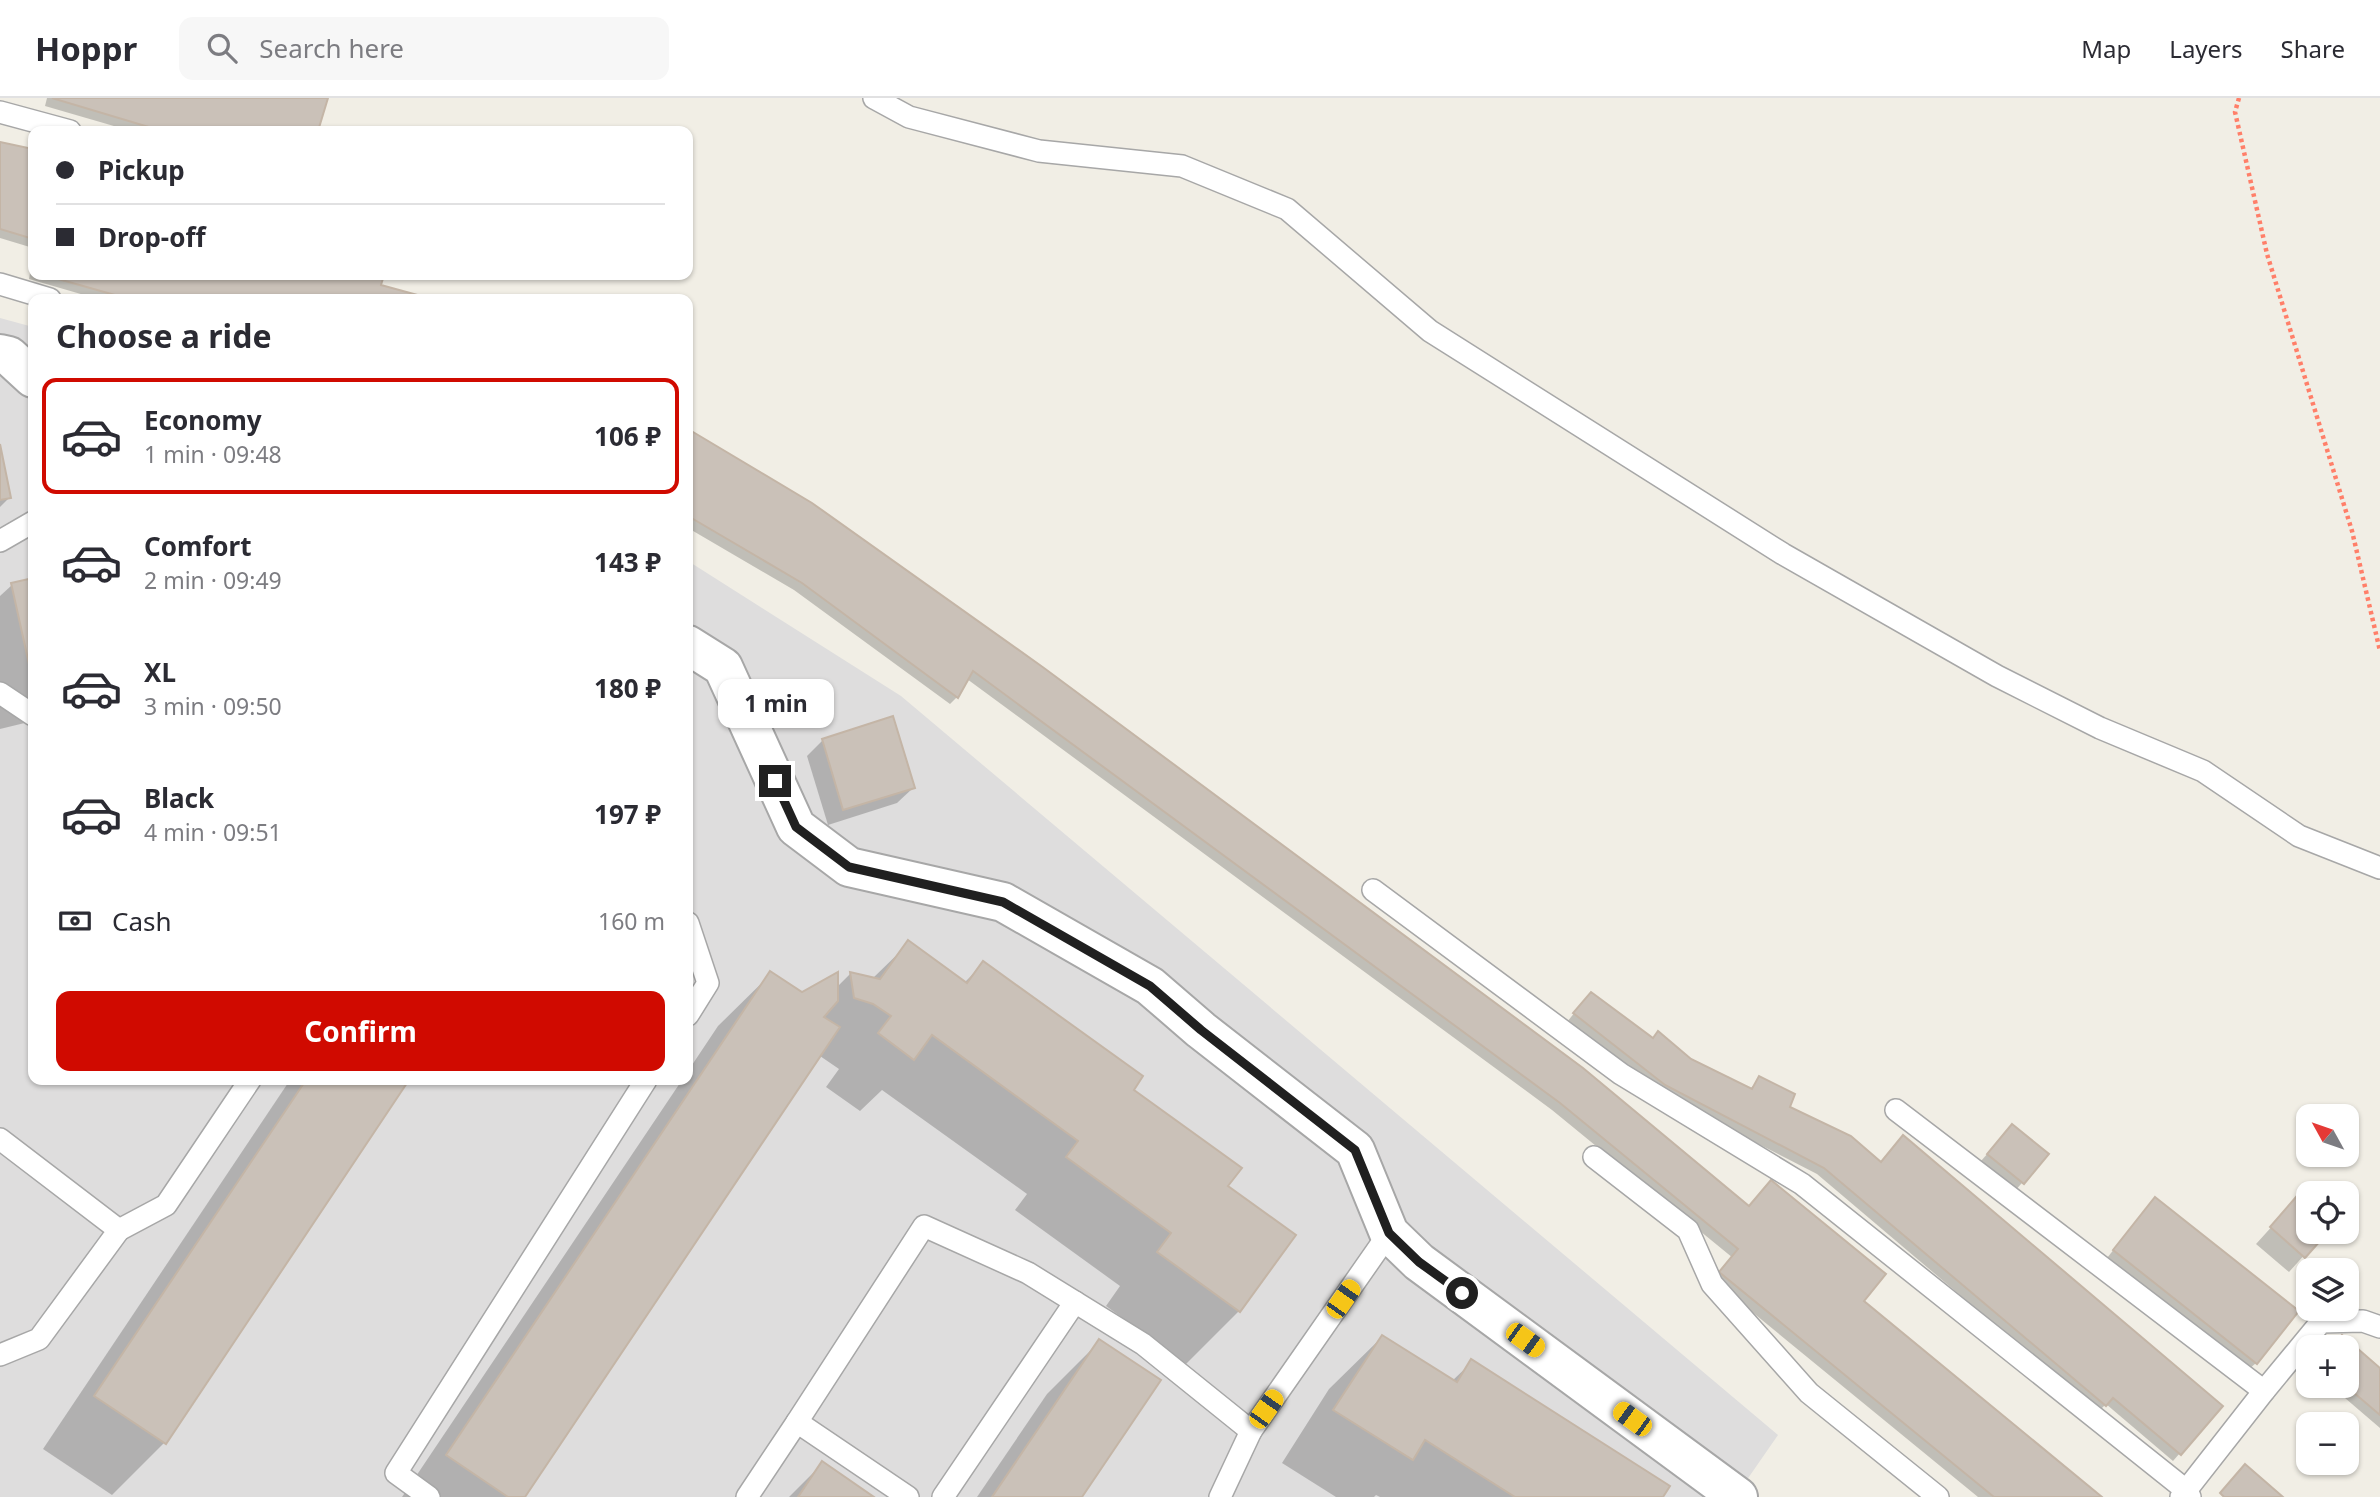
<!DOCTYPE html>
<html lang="en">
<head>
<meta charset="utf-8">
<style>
  :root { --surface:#fff; --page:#f7f7f7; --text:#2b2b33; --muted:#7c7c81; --line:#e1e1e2; --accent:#d00a00 }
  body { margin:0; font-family:"Noto Sans",sans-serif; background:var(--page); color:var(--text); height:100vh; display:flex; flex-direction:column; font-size:26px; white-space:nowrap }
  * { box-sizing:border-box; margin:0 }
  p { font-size:23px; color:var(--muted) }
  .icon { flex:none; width:38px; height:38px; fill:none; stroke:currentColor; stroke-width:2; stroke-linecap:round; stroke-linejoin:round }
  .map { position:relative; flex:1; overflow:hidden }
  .panel { position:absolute; left:28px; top:196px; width:665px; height:791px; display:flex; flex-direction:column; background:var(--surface); border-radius:14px; box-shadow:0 2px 5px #0004 }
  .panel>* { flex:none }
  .guide { position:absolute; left:28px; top:28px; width:665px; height:154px; border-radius:14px; box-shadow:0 2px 5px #0004; display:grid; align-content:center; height:154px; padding:0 28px; background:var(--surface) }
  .needle { width:46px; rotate:310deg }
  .fabs { position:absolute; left:2296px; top:1006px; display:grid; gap:14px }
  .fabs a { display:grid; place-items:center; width:63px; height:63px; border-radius:14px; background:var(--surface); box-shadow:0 2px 5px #0004; font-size:35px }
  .end { position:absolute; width:32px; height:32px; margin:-16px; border:9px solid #202020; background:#fff; box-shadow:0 0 0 4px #fff }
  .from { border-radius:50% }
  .bubble { position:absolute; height:49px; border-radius:14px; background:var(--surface); box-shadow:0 2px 5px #0004; font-size:23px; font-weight:700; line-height:49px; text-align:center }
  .car { position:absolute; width:21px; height:42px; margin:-21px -10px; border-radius:9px; box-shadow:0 0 5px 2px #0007; background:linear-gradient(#f5c518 24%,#345 0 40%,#f5c518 0 76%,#345 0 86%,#f5c518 0) }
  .guide b { display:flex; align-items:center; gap:24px; height:66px; font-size:26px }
  .guide b+b { border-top:2px solid var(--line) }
  .guide i { width:18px; height:18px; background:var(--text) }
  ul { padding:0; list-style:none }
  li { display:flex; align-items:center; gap:21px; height:116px; margin:0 14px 10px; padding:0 14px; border:4px solid transparent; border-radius:14px }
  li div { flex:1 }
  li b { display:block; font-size:26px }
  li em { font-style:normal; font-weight:700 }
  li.on { border-color:var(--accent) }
  li>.icon { width:63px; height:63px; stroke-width:1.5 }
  h2 { padding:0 28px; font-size:32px; line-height:84px }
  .pay { display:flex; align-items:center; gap:18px; height:77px; padding:0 28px; font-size:26px }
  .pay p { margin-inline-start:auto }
  .cta { display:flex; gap:14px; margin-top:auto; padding:14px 28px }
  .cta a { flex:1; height:80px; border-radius:14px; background:var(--accent); color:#fff; font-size:28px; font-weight:700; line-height:80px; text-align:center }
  header { display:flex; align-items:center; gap:42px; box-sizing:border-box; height:98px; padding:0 35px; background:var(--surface); border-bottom:2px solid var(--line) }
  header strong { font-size:33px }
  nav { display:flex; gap:38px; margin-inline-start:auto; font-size:24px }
  .search { width:490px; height:63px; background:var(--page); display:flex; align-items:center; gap:18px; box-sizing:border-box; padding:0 24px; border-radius:14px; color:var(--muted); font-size:26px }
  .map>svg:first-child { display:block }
  .residential { fill:#dedddd }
  .shadow { fill:#0003 }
  .building { fill:#cac1b8; stroke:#c4b5a6; stroke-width:2 }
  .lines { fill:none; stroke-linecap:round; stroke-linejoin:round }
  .service-casing { stroke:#a7a7a7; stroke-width:24 }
  .minor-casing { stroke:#a7a7a7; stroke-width:42 }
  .path { stroke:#ff7f69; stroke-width:4.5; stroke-dasharray:3.5 3.5; stroke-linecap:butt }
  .service { stroke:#fff; stroke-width:21 }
  .minor { stroke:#fff; stroke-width:38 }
  .route { stroke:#202020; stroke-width:9 }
</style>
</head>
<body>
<header>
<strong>Hoppr</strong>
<div class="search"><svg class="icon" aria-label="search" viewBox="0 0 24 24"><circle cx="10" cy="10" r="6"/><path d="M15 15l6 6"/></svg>Search here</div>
<nav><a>Map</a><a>Layers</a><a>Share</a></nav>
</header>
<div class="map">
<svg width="2380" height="1399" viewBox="0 0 2380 1399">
  <rect width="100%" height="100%" fill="#f1eee5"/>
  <path class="residential" d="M0,220L33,229V982H688V463L901,598L1778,1337L1735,1399H0Z"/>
  <g class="shadow">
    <path d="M47,0H322L326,1L316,33H131L45,8Z"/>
    <path d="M0,46L33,53V150L0,140Z"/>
    <path d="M33,157V177H382L379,189L425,201H98L29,181Z"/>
    <path d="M688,333L811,407L1861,1203L2099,1399H1978L1713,1182L1733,1160L1552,1012L967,581L957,599L950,606L794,492L688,430Z"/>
    <path d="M0,355L9,400L0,409Z"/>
    <path d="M33,482V623L0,631V498L12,487Z"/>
    <path d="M823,642L913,690L897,705L828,727L807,658Z"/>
    <path d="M909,845L964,885L984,865L1131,992L1225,1088L1239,1213L1186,1266L1106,1208L1120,1188L1015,1112L1027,1096L882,992L860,1013L826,989L839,971L820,958L523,1399H402L682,982H688V973L718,928L771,876L802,896L836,890L850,876L872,881Z"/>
    <path d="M1584,903L1690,962L1750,991L1759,981L1787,1009L2221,1308L2173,1363L2106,1306L2098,1314L1817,1076L1657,994L1567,924Z"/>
    <path d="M290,982H407L164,1345L112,1397L43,1351Z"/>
    <path d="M2012,1028L2047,1056L2008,1101L1973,1072Z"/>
    <path d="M2296,1102L2308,1112V1134H2325L2289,1174L2256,1146Z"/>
    <path d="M2148,1109L2256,1265L2248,1272L2107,1160Z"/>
    <path d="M1382,1239L1452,1283L1472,1264L1661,1399H1380L1376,1397L1374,1399H1336L1282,1365L1329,1291Z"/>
    <path d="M2342,1240L2380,1272V1330L2331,1288H2347V1250Z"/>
    <path d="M1100,1243L1079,1399H977L1047,1296Z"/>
    <path d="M822,1366L871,1399H789Z"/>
  </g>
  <g class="building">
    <path d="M52,0H328L318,33H162Z"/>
    <path d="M0,44L33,51V141L0,131Z"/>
    <path d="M44,177H384L381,187L432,201H129Z"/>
    <path d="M688,331L812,405L1044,570L1583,970L1749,1108L1771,1082L1886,1176L1864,1203L2102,1399H1994L1719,1174L1738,1151L1560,1005L973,573L958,600L802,485L688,418Z"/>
    <path d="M0,346L11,400L0,402Z"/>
    <path d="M33,480V584L11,485Z"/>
    <path d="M893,618L915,690L843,712L822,641Z"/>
    <path d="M908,842L967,885L983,863L1143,978L1134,992L1242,1070L1228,1088L1296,1137L1240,1214L1157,1154L1171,1135L1066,1059L1078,1043L932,937L914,962L878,935L891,918L873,906L854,900L850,874L880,881Z"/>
    <path d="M770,873L802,894L838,874V903L824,919L840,929L525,1399H508L446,1357Z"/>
    <path d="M1591,894L1653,940L1658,933L1691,961L1752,991L1759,978L1795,996L1790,1009L1851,1038L1881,1064L1903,1037L2223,1308L2181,1357L2113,1300L2106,1308L1824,1070L1665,987L1573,915Z"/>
    <path d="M306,982H409L166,1346L94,1298Z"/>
    <path d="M2012,1026L2049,1056L2024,1086L1987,1056Z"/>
    <path d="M2155,1099L2299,1213L2257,1266L2113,1152Z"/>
    <path d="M2296,1099L2308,1110V1134H2328L2305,1160L2270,1129Z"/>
    <path d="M1382,1237L1457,1284L1471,1261L1670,1388L1663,1399H1515L1425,1342L1413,1362L1333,1312Z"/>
    <path d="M2342,1237L2380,1270V1317L2346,1288L2347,1250H2331Z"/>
    <path d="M1099,1241L1161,1282L1082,1399H992Z"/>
    <path d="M822,1363L874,1399H798Z"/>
    <path d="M2245,1366L2283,1399H2224L2220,1395Z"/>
  </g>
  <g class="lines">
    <g class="service-casing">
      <g id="service">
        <path d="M874,0L909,19L1039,53L1182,68L1287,111L1430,233L1783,456L1997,578L2100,630L2203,673L2299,738L2380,770"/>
        <path d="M0,14L70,33"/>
        <path d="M0,186L50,201"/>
        <path d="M0,443L33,424"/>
        <path d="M0,595L33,617"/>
        <path d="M1373,792L1621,976L1802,1086L2187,1393L2190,1399"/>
        <path d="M688,825L708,885L688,917"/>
        <path d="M1896,1012L2264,1293"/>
        <path d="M0,1041L119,1132L39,1241L0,1257"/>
        <path d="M1594,1059L1688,1132L1712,1186L1809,1295L1938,1399"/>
        <path d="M119,1132L166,1107L250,982"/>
        <path d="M797,1324L924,1128L1028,1175L1143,1246L1251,1333L1389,1135"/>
        <path d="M429,1399L396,1375L646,982"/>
        <path d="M747,1399L797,1324L908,1399"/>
        <path d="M943,1399L1075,1204"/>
        <path d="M1220,1399L1251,1333"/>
        <path d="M2181,1399L2264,1293L2321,1224L2363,1223L2380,1229"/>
      </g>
    </g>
    <g class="minor-casing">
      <g id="minor">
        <path d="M0,256L9,258L33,280"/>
        <path d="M688,547L723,569L796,729L849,769L1003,804L1150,888L1201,932L1355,1052L1389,1135L1419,1164L1738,1399"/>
      </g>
    </g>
    <path class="path" d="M2239,0L2235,14L2267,156L2352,433L2380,553"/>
    <use href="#service" class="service"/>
    <use href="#minor" class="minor"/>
  </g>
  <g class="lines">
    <path class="route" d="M775,683L796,729L849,769L1003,804L1150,888L1201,932L1355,1052L1389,1135L1419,1164L1462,1195"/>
  </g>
</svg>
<div class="fabs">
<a><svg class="needle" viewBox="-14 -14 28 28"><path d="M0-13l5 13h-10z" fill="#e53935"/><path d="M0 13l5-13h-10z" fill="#7c7c81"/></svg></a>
<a><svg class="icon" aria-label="locate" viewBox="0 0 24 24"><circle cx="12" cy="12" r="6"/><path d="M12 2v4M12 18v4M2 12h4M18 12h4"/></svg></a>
<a><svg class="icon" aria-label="layers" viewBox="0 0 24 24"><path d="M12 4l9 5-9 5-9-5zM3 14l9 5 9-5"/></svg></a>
<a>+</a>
<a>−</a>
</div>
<i class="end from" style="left:1462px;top:1195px"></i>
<i class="end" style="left:775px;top:683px"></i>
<div class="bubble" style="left:718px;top:581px;width:116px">1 min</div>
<i class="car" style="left:1343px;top:1201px;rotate:35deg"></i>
<i class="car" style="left:1525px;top:1242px;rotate:126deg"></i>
<i class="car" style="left:1266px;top:1311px;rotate:35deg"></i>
<i class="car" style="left:1632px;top:1321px;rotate:306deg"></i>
<div class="guide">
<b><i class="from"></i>Pickup</b>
<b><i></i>Drop-off</b>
</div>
<section class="panel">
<h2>Choose a ride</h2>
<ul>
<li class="on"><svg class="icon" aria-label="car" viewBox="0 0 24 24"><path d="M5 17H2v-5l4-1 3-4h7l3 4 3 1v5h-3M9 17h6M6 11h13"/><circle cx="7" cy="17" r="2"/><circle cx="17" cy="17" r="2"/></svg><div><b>Economy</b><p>1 min · 09:48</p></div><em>106 ₽</em></li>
<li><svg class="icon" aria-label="car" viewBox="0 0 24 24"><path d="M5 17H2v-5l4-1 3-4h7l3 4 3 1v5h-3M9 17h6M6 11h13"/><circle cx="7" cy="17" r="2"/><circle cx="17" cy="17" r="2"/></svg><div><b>Comfort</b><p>2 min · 09:49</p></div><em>143 ₽</em></li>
<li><svg class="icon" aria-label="car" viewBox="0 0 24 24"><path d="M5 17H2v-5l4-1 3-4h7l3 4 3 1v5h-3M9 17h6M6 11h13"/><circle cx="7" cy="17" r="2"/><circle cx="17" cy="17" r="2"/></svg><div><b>XL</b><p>3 min · 09:50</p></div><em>180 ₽</em></li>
<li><svg class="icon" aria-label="car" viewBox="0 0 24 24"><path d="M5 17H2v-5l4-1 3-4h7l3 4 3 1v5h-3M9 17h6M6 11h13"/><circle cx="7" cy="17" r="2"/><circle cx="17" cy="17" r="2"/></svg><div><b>Black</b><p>4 min · 09:51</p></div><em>197 ₽</em></li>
</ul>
<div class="pay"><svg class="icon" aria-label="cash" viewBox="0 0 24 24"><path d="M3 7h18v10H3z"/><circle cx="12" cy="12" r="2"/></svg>Cash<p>160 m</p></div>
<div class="cta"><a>Confirm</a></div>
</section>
</div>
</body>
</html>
